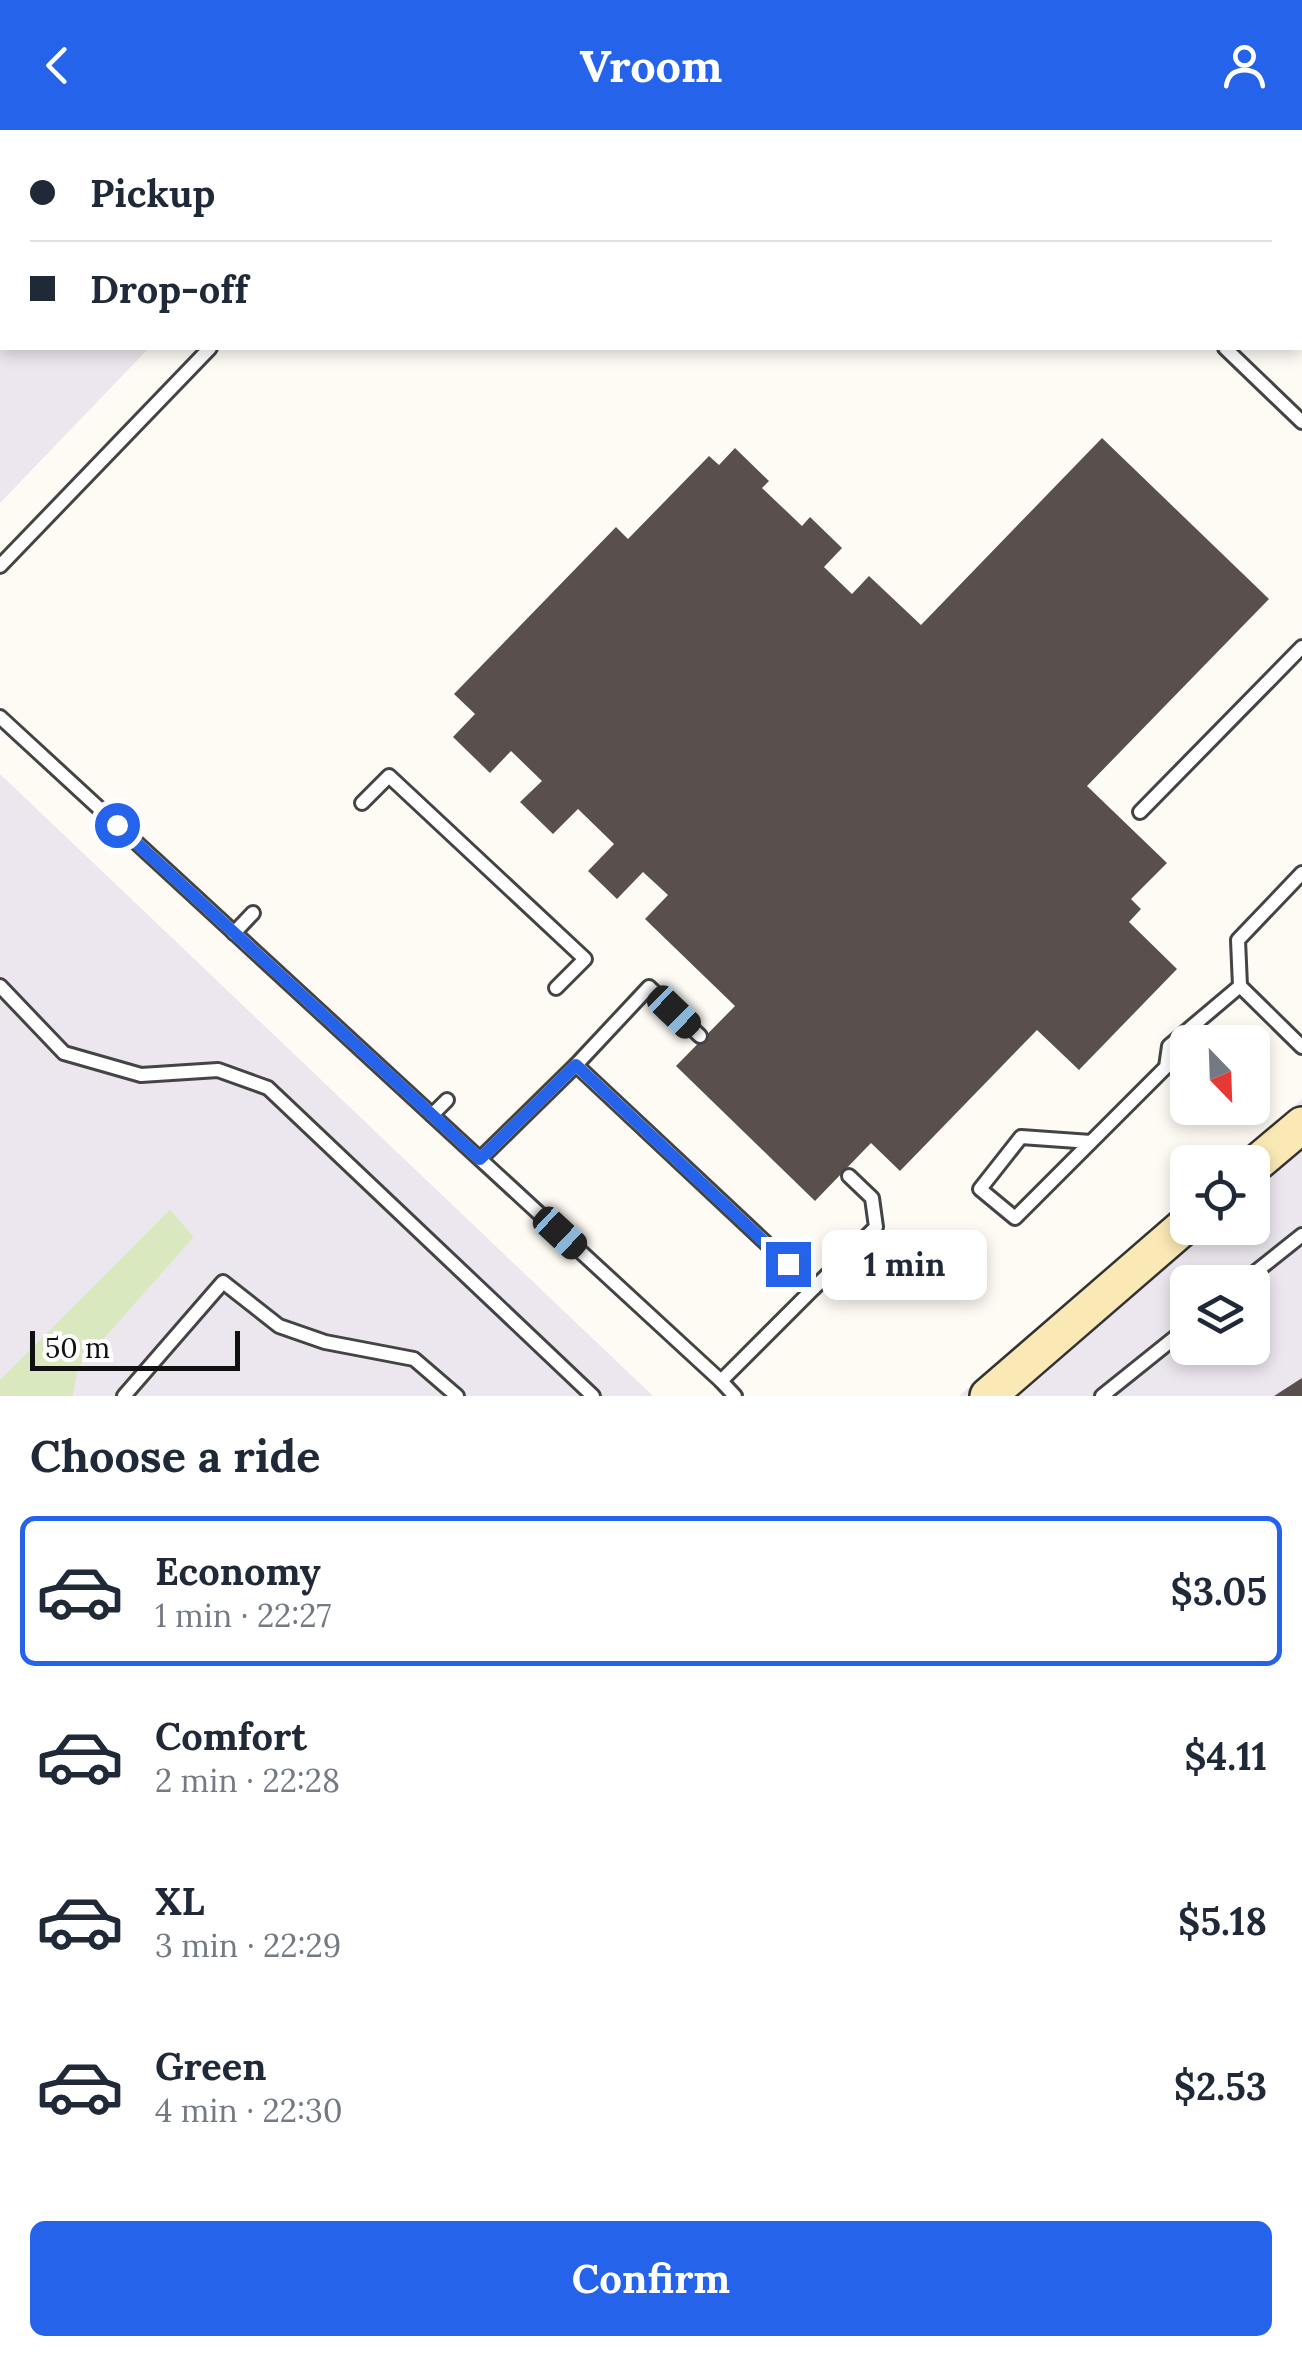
<!DOCTYPE html>
<html lang="en">
<head>
<meta charset="utf-8">
<style>
  :root { --surface:#fff; --page:#f6f6f7; --text:#1f2937; --muted:#747a83; --line:#e0e1e3; --accent:#2563eb }
  body { margin:0; font-family:Lora,serif; background:var(--page); color:var(--text); height:100vh; display:flex; flex-direction:column; font-size:38px; white-space:nowrap }
  * { box-sizing:border-box; margin:0 }
  p { font-size:32px; color:var(--muted) }
  .icon { flex:none; width:55px; height:55px; fill:none; stroke:currentColor; stroke-width:2; stroke-linecap:round; stroke-linejoin:round }
  .map { position:relative; height:1266px; overflow:hidden }
  .drawer { display:flex; flex-direction:column; background:var(--surface); flex:1 }
  .drawer>* { flex:none }
  .top-card { position:absolute; left:0px; top:0px; width:1302px; height:220px; box-shadow:0 5px 15px #0003; display:grid; align-content:center; height:220px; padding:0 30px; background:var(--surface) }
  .needle { width:65px; rotate:157deg }
  .controls { position:absolute; left:1170px; top:895px; display:grid; gap:20px }
  .controls a { display:grid; place-items:center; width:100px; height:100px; border-radius:15px; background:var(--surface); box-shadow:0 5px 15px #0003; font-size:50px }
  .scale { position:absolute; left:30px; bottom:25px; width:210px; box-sizing:border-box; padding-left:10px; border:5px solid #111; border-top:0; font-size:28px; line-height:35px; white-space:nowrap; color:#111; -webkit-text-stroke:8px #fff; paint-order:stroke }
  .end { position:absolute; width:45px; height:45px; margin:-22px; border:12px solid #2563eb; background:#fff; box-shadow:0 0 0 5px #fff }
  .from { border-radius:50% }
  .bubble { position:absolute; height:70px; border-radius:15px; background:var(--surface); box-shadow:0 5px 15px #0003; font-size:32px; font-weight:800; line-height:70px; text-align:center }
  .car { position:absolute; width:30px; height:60px; margin:-30px -15px; border-radius:12px; box-shadow:0 0 8px 2px #0007; background:linear-gradient(#222 24%,#8ab4d8 0 40%,#222 0 76%,#8ab4d8 0 86%,#222 0) }
  .top-card b { display:flex; align-items:center; gap:35px; height:95px; font-size:38px }
  .top-card b+b { border-top:2px solid var(--line) }
  .top-card i { width:25px; height:25px; background:var(--text) }
  ul { padding:0; list-style:none }
  li { display:flex; align-items:center; gap:30px; height:150px; margin:0 20px 15px; padding:0 10px; border:5px solid transparent; border-radius:15px }
  li div { flex:1 }
  li b { display:block; font-size:38px }
  li em { font-style:normal; font-weight:800 }
  li.selected { border-color:var(--accent) }
  li>.icon { width:90px; height:90px; stroke-width:1.5 }
  h2 { padding:0 30px; font-size:45px; line-height:120px }
  .action { display:flex; gap:20px; margin-top:auto; padding:20px 30px }
  .action a { flex:1; height:115px; border-radius:15px; background:var(--accent); color:#fff; font-size:40px; font-weight:800; line-height:115px; text-align:center }
  header { display:flex; justify-content:space-between; align-items:center; height:130px; padding:0 30px; background:var(--accent); color:#fff; font-size:45px; font-weight:800 }
  .map>svg:first-child { display:block }
  .industrial { fill:#ece6ee; fill-rule:evenodd }
  .green { fill:#dae8bf }
  .building { fill:#59504e }
  .lines { fill:none; stroke-linecap:round; stroke-linejoin:round }
  .lane-casing { stroke:#444; stroke-width:18 }
  .secondary-casing { stroke:#333; stroke-width:40 }
  .lane { stroke:#fff; stroke-width:12 }
  .secondary { stroke:#fae9b4; stroke-width:35 }
  .route { stroke:#2563eb; stroke-width:12 }
</style>
</head>
<body>
<header><svg class="icon" aria-label="back" viewBox="0 0 24 24"><path d="M15 5l-7 7 7 7"/></svg>Vroom<svg class="icon" aria-label="person" viewBox="0 0 24 24"><circle cx="12" cy="8" r="4"/><path d="M4 21q1-7 8-7t8 7"/></svg></header>
<div class="map">
<svg width="1302" height="1266" viewBox="0 0 1302 1266">
  <rect width="100%" height="100%" fill="#fefbf5"/>
  <g class="industrial">
    <path d="M0,0H356L2,2V218H149L0,373Z"/>
    <path d="M1088,0H1302V204L1300,2Z"/>
    <path d="M0,644L653,1266H73L78,1238L194,1107L170,1079L0,1250Z"/>
    <path d="M1302,969V1266H959L1187,1068L1188,1098H1252V1032H1229ZM1188,1152H1252V1218H1188Z"/>
  </g>
  <path class="green" d="M170,1079L194,1107L78,1238L73,1266H0V1250Z"/>
  <g class="building">
    <path d="M1102,308L1269,469L1087,656L1167,733L1131,769L1141,779L1129,792L1177,839L1079,940L1037,900L900,1041L871,1013L815,1071L676,936L735,876L645,789L668,765L643,742L617,769L588,741L614,714L578,679L553,704L520,672L542,651L511,621L490,643L453,607L475,584L454,564L616,397L628,409L709,326L719,335L735,318L769,351L762,358L802,396L810,387L842,418L824,437L852,464L869,446L921,495Z"/>
    <path d="M1302,1248V1266H1274Z"/>
  </g>
  <g class="lines">
    <g class="lane-casing">
      <g id="lane">
        <path d="M999,0L1002,2"/>
        <path d="M1165,0L1168,2"/>
        <path d="M197,2L208,0"/>
        <path d="M418,2L420,0"/>
        <path d="M0,47H2"/>
        <path d="M1300,131L1302,132"/>
        <path d="M1225,218L1302,292"/>
        <path d="M0,436L210,218"/>
        <path d="M0,587L721,1251L814,1158L576,935L480,1029"/>
        <path d="M362,673L389,646L585,829L556,858"/>
        <path d="M1140,682L1302,517"/>
        <path d="M1302,743L1238,810L1240,856L1302,917"/>
        <path d="M234,803L253,783"/>
        <path d="M0,856L64,923L141,945L218,940L268,958L593,1266"/>
        <path d="M576,935L649,857L700,906"/>
        <path d="M432,985L447,970"/>
        <path d="M1091,1012L1021,1007L980,1059L1015,1088L1166,937L1169,916L1240,856"/>
        <path d="M1243,1152L1302,1105"/>
        <path d="M814,1158L876,1097L872,1068L849,1046"/>
        <path d="M721,1251L735,1266"/>
        <path d="M124,1266L223,1152L279,1196L325,1212L414,1229L457,1266"/>
        <path d="M1102,1266L1188,1197"/>
      </g>
    </g>
    <g class="secondary-casing">
      <g id="secondary">
        <path d="M1252,1037L1302,995"/>
        <path d="M988,1266L1188,1093"/>
      </g>
    </g>
    <use href="#lane" class="lane"/>
    <use href="#secondary" class="secondary"/>
  </g>
  <g class="lines">
    <path class="route" d="M117,695L480,1029L576,935L788,1134"/>
  </g>
</svg>
<div class="controls">
<a><svg class="needle" viewBox="-14 -14 28 28"><path d="M0-13l5 13h-10z" fill="#e53935"/><path d="M0 13l5-13h-10z" fill="#747a83"/></svg></a>
<a><svg class="icon" aria-label="locate" viewBox="0 0 24 24"><circle cx="12" cy="12" r="6"/><path d="M12 2v4M12 18v4M2 12h4M18 12h4"/></svg></a>
<a><svg class="icon" aria-label="layers" viewBox="0 0 24 24"><path d="M12 4l9 5-9 5-9-5zM3 14l9 5 9-5"/></svg></a>
</div>
<div class="scale">50 m</div>
<i class="end from" style="left:117px;top:695px"></i>
<i class="end" style="left:788px;top:1134px"></i>
<div class="bubble" style="left:822px;top:1100px;width:165px">1 min</div>
<i class="car" style="left:674px;top:882px;rotate:134deg"></i>
<i class="car" style="left:560px;top:1103px;rotate:133deg"></i>
<div class="top-card">
<b><i class="from"></i>Pickup</b>
<b><i></i>Drop-off</b>
</div>
</div>
<section class="drawer">
<h2>Choose a ride</h2>
<ul>
<li class="selected"><svg class="icon" aria-label="car" viewBox="0 0 24 24"><path d="M5 17H2v-5l4-1 3-4h7l3 4 3 1v5h-3M9 17h6M6 11h13"/><circle cx="7" cy="17" r="2"/><circle cx="17" cy="17" r="2"/></svg><div><b>Economy</b><p>1 min · 22:27</p></div><em>$3.05</em></li>
<li><svg class="icon" aria-label="car" viewBox="0 0 24 24"><path d="M5 17H2v-5l4-1 3-4h7l3 4 3 1v5h-3M9 17h6M6 11h13"/><circle cx="7" cy="17" r="2"/><circle cx="17" cy="17" r="2"/></svg><div><b>Comfort</b><p>2 min · 22:28</p></div><em>$4.11</em></li>
<li><svg class="icon" aria-label="car" viewBox="0 0 24 24"><path d="M5 17H2v-5l4-1 3-4h7l3 4 3 1v5h-3M9 17h6M6 11h13"/><circle cx="7" cy="17" r="2"/><circle cx="17" cy="17" r="2"/></svg><div><b>XL</b><p>3 min · 22:29</p></div><em>$5.18</em></li>
<li><svg class="icon" aria-label="car" viewBox="0 0 24 24"><path d="M5 17H2v-5l4-1 3-4h7l3 4 3 1v5h-3M9 17h6M6 11h13"/><circle cx="7" cy="17" r="2"/><circle cx="17" cy="17" r="2"/></svg><div><b>Green</b><p>4 min · 22:30</p></div><em>$2.53</em></li>
</ul>
<div class="action"><a>Confirm</a></div>
</section>
</body>
</html>
